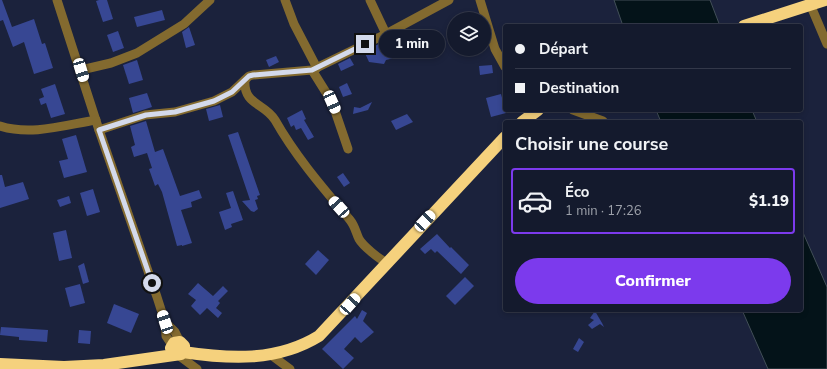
<!DOCTYPE html>
<html lang="fr">
<head>
<meta charset="utf-8">
<style>
  :root { --surface:#141a2d; --page:#212739; --text:#f1f3f6; --muted:#9da1aa; --line:#333849; --accent:#7c3aed }
  body { margin:0; font-family:"Nunito Sans",sans-serif; background:var(--page); color:var(--text); height:100vh; display:flex; flex-direction:column; font-size:15px; white-space:nowrap }
  * { box-sizing:border-box; margin:0 }
  p { font-size:13px; color:var(--muted) }
  .icon { flex:none; width:22px; height:22px; fill:none; stroke:currentColor; stroke-width:2; stroke-linecap:round; stroke-linejoin:round }
  .map { position:relative; flex:1; overflow:hidden }
  .sheet { position:absolute; left:503px; top:120px; width:300px; height:192px; display:flex; flex-direction:column; background:var(--surface); border-radius:4px; box-shadow:0 2px 6px #0003,0 0 0 1px var(--line) }
  .sheet>* { flex:none }
  .guide { position:absolute; left:503px; top:24px; width:300px; height:88px; border-radius:4px; box-shadow:0 2px 6px #0003,0 0 0 1px var(--line); display:grid; align-content:center; height:88px; padding:0 12px; background:var(--surface) }
  .controls { position:absolute; left:447px; top:12px; display:grid; gap:8px }
  .controls a { display:grid; place-items:center; width:44px; height:44px; border-radius:50%; background:var(--surface); box-shadow:0 2px 6px #0003,0 0 0 1px var(--line); font-size:20px }
  .end { position:absolute; width:18px; height:18px; margin:-9px; border:5px solid #d4daeb; background:#111; box-shadow:0 0 0 2px #111 }
  .from { border-radius:50% }
  .bubble { position:absolute; height:28px; border-radius:14px; background:var(--surface); box-shadow:0 2px 6px #0003,0 0 0 1px var(--line); font-size:13px; font-weight:800; line-height:28px; text-align:center }
  .car { position:absolute; width:12px; height:24px; margin:-12px -6px; border-radius:5px; box-shadow:0 0 3px 1px #0007; background:linear-gradient(#fff 24%,#345 0 40%,#fff 0 76%,#345 0 86%,#fff 0) }
  .guide b { display:flex; align-items:center; gap:14px; height:38px; font-size:15px }
  .guide b+b { border-top:1px solid var(--line) }
  .guide i { width:10px; height:10px; background:var(--text) }
  ul { padding:0; list-style:none }
  li { display:flex; align-items:center; gap:12px; height:66px; margin:0 8px 6px; padding:0 4px; border:2px solid transparent; border-radius:4px }
  li div { flex:1 }
  li b { display:block; font-size:15px }
  li em { font-style:normal; font-weight:800 }
  li.current { border-color:var(--accent) }
  li>.icon { width:36px; height:36px; stroke-width:1.5 }
  h2 { padding:0 12px; font-size:18px; line-height:48px }
  .cta { display:flex; gap:8px; margin-top:auto; padding:8px 12px }
  .cta a { flex:1; height:46px; border-radius:24px; background:var(--accent); color:#fff; font-size:16px; font-weight:800; line-height:46px; text-align:center }
  .map>svg:first-child { display:block }
  .water { fill:#041319; stroke:#424f58 }
  .building { fill:#374793 }
  .lines { fill:none; stroke-linecap:round; stroke-linejoin:round }
  .minor { stroke:#836a2f; stroke-width:9 }
  .highway { stroke:#f5d17d; stroke-width:12 }
  .route { stroke:#d4daeb; stroke-width:5 }
</style>
</head>
<body>
<div class="map">
<svg width="827" height="369" viewBox="0 0 827 369">
  <rect width="100%" height="100%" fill="#1b223c"/>
  <g class="water">
    <path d="M614,0H710L720,26H623Z"/>
    <path d="M656,110H752L757,122H661Z"/>
    <path d="M801,228L827,287V369H768L742,310H801Z"/>
  </g>
  <g class="building">
    <path d="M0,0H2L12,27L34,19L42,44L45,43L53,68L34,74L24,42L13,47L3,20L0,21Z"/>
    <path d="M99,0H107L113,19L103,22L96,1Z"/>
    <path d="M162,10L165,20L137,27L134,17Z"/>
    <path d="M189,27L195,45L186,48L182,32Z"/>
    <path d="M118,31L124,48L113,52L107,35Z"/>
    <path d="M383,42L386,47L380,50L394,58L386,60L384,64L369,62L364,51Z"/>
    <path d="M276,56L279,62L269,67L266,60Z"/>
    <path d="M350,58L354,65L341,71L338,64Z"/>
    <path d="M137,60L143,80L129,84L123,65Z"/>
    <path d="M492,65L493,73L480,75L479,66Z"/>
    <path d="M347,83L352,94L343,97L339,87Z"/>
    <path d="M55,84L65,114L51,118L46,103L41,105L39,99L44,97L41,89Z"/>
    <path d="M147,93L152,107L133,113L129,98Z"/>
    <path d="M501,94L506,113L491,117L486,98Z"/>
    <path d="M372,102L368,110L353,114L354,107L360,108Z"/>
    <path d="M220,105L223,117L209,121L206,109Z"/>
    <path d="M302,110L306,119L304,120L314,137L308,140L301,128L296,130L294,125L291,127L287,118Z"/>
    <path d="M407,114L413,122L396,130L391,121Z"/>
    <path d="M146,121L155,152L163,149L180,196L199,190L202,198L191,202L192,207L181,210L192,243L182,246V245L177,246L162,192L158,184L155,186L149,169L152,168L147,153L134,157L131,147L135,145L130,126Z"/>
    <path d="M238,132L260,195L257,196L258,199L255,200L258,209L254,212L251,211L242,201L250,200L228,135Z"/>
    <path d="M76,135L87,172L64,178L59,161L68,159L62,139Z"/>
    <path d="M343,173L350,183L344,187L337,177Z"/>
    <path d="M0,175H2L5,187L23,182L29,199L0,208Z"/>
    <path d="M93,189L100,212L87,216L80,193Z"/>
    <path d="M233,191L243,220L231,224L232,227L225,230L219,212L231,208L226,193Z"/>
    <path d="M69,196L71,203L60,207L57,200Z"/>
    <path d="M66,230L72,258L59,261L53,233Z"/>
    <path d="M437,234L450,248L451,247L469,265L461,274L437,251L435,253L431,249L425,254L420,249Z"/>
    <path d="M318,250L329,260L316,275L305,264Z"/>
    <path d="M84,263L89,282L83,284L78,266Z"/>
    <path d="M465,277L474,286L455,305L446,296Z"/>
    <path d="M198,283L213,296L223,286L228,291L218,301L220,303L216,308L222,313L218,318L207,308L200,315L191,306L196,300L188,294Z"/>
    <path d="M80,284L85,303L70,307L65,288Z"/>
    <path d="M114,304L139,314L131,333L107,323Z"/>
    <path d="M362,310L367,313L363,321L374,332L361,343L355,337L344,349L354,358L343,369L322,349L355,316L357,319Z"/>
    <path d="M595,311L602,323L604,327L600,324L592,329L588,325L594,320L590,318Z"/>
    <path d="M1,327L48,330L47,342L19,340V337L0,335Z"/>
    <path d="M79,330L91,331L90,344L78,343Z"/>
    <path d="M579,338L584,342L578,352L573,349Z"/>
  </g>
  <g class="lines">
    <g class="minor">
      <path d="M57,0L99,130L157,297L165,322L166,336L172,345"/>
      <path d="M285,0L294,24L317,68"/>
      <path d="M370,0L386,34"/>
      <path d="M480,0L495,49L505,67"/>
      <path d="M810,4L827,44"/>
      <path d="M81,70L111,63L137,53L184,24L210,0"/>
      <path d="M312,70L332,102L348,149"/>
      <path d="M245,80C243,105 265,103 275,120C296,157 323,188 350,220C355,226 356,233 359,239C363,246 379,259 387,263"/>
      <path d="M573,110L603,121"/>
      <path d="M0,126C31,136 65,125 96,120"/>
      <path d="M99,130L145,115L175,112L214,101L232,92L249,76L253,75L312,70L386,34L449,0"/>
      <path d="M165,322L175,332L180,342"/>
      <path d="M178,355L197,369"/>
      <path d="M271,355L290,369"/>
    </g>
    <g class="highway">
      <path d="M744,26L825,0"/>
      <path d="M522,122L538,110"/>
      <path d="M183,352C229,359 277,362 319,336L505,137"/>
      <path d="M0,364L64,367L104,365L181,354L184,346L180,342L174,343L171,348L175,355"/>
    </g>
  </g>
  <g class="lines">
    <path class="route" d="M152,283L99,130L146,115L175,112L214,101L232,92L249,76L253,75L312,70L365,44"/>
  </g>
</svg>
<div class="controls">
<a><svg class="icon" aria-label="layers" viewBox="0 0 24 24"><path d="M12 4l9 5-9 5-9-5zM3 14l9 5 9-5"/></svg></a>
</div>
<i class="end from" style="left:152px;top:283px"></i>
<i class="end" style="left:365px;top:44px"></i>
<div class="bubble" style="left:379px;top:30px;width:66px">1 min</div>
<i class="car" style="left:81px;top:70px;rotate:163deg"></i>
<i class="car" style="left:332px;top:102px;rotate:156deg"></i>
<i class="car" style="left:339px;top:207px;rotate:318deg"></i>
<i class="car" style="left:425px;top:221px;rotate:43deg"></i>
<i class="car" style="left:350px;top:304px;rotate:42deg"></i>
<i class="car" style="left:165px;top:322px;rotate:342deg"></i>
<div class="guide">
<b><i class="from"></i>Départ</b>
<b><i></i>Destination</b>
</div>
<section class="sheet">
<h2>Choisir une course</h2>
<ul>
<li class="current"><svg class="icon" aria-label="car" viewBox="0 0 24 24"><path d="M5 17H2v-5l4-1 3-4h7l3 4 3 1v5h-3M9 17h6M6 11h13"/><circle cx="7" cy="17" r="2"/><circle cx="17" cy="17" r="2"/></svg><div><b>Éco</b><p>1 min · 17:26</p></div><em>$1.19</em></li>
</ul>
<div class="cta"><a>Confirmer</a></div>
</section>
</div>
</body>
</html>
